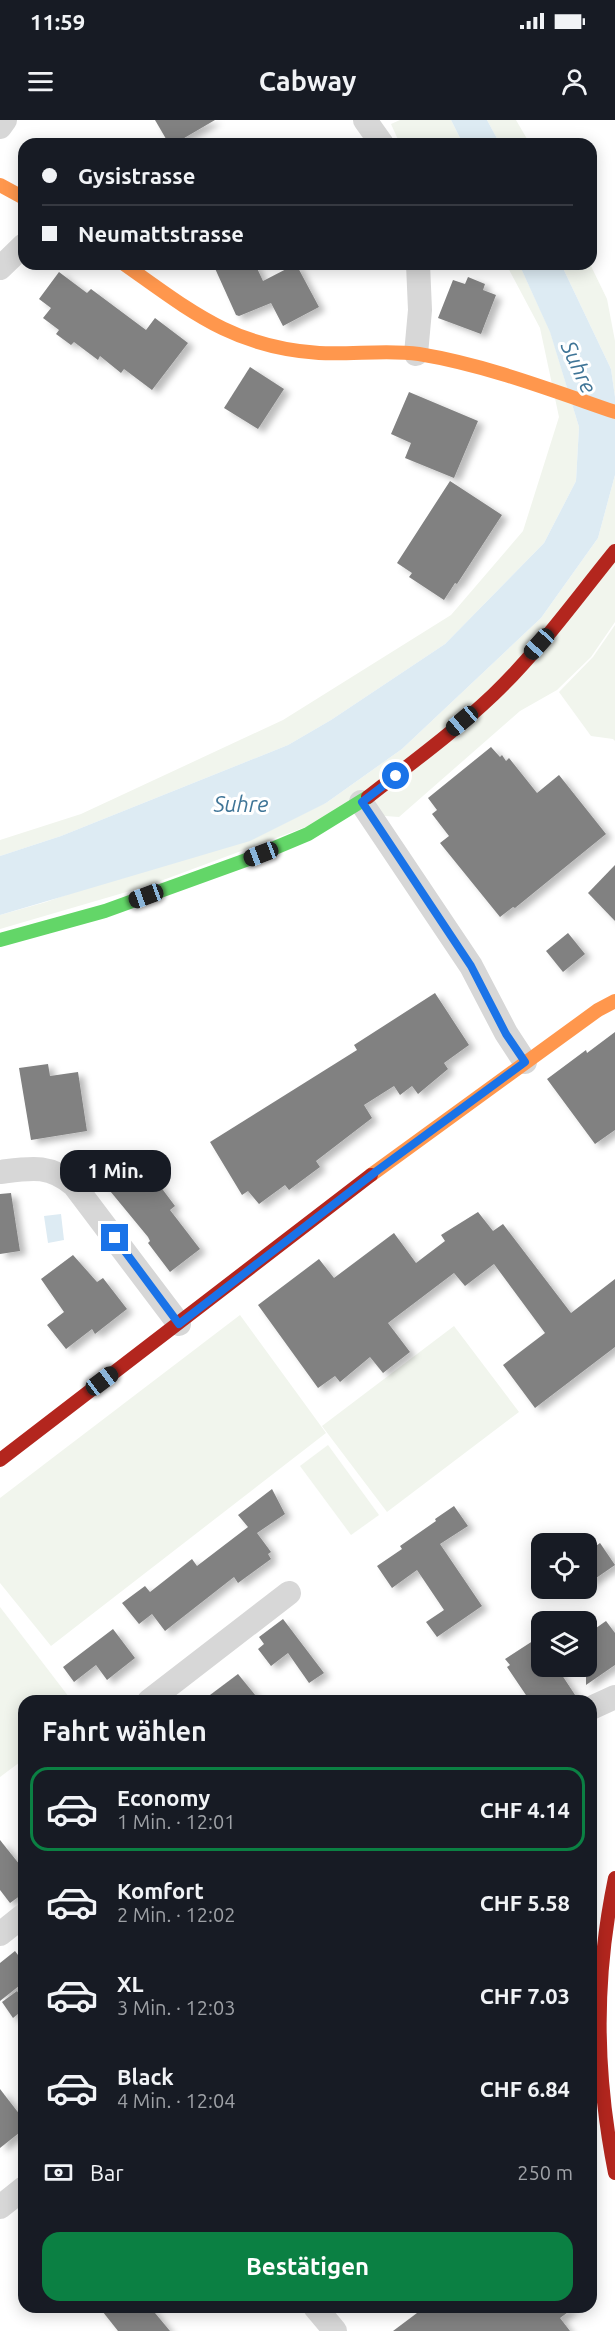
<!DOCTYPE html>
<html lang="de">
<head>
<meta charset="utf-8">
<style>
  :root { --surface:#171b24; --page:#20242c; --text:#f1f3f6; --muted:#9ea1a6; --line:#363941; --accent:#0b8043 }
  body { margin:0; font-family:Ubuntu,sans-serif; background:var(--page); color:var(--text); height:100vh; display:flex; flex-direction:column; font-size:22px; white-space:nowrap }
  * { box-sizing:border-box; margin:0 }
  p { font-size:20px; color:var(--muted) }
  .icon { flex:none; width:33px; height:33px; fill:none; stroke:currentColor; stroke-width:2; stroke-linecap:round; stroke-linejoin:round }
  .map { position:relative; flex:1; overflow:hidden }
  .details { position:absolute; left:18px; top:1575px; width:579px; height:618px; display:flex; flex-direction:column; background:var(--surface); border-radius:18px; box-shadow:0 3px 15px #0003 }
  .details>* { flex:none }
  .banner { position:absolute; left:18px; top:18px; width:579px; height:132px; border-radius:18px; box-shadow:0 3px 15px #0003; display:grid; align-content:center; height:132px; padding:0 24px; background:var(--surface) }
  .tools { position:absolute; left:531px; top:1413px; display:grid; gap:12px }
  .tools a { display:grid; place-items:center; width:66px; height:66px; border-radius:12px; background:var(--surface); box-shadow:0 3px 15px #0003; font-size:30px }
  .end { position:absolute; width:27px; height:27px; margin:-14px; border:8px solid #1a73e8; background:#fff; box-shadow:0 0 0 3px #fff }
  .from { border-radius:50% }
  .bubble { position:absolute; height:42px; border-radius:18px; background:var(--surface); box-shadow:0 3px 15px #0003; font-size:20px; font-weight:600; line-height:42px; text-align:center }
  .car { position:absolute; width:18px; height:36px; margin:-18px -9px; border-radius:8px; box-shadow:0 0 4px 2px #0007; background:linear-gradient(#222 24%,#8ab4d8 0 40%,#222 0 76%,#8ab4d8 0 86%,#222 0) }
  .banner b { display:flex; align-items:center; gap:21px; height:57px; font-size:22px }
  .banner b+b { border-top:2px solid var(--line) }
  .banner i { width:15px; height:15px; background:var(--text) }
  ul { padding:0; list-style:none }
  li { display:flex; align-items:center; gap:18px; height:84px; margin:0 12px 9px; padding:0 12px; border:3px solid transparent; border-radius:18px }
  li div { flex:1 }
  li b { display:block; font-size:22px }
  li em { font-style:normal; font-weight:600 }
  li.active { border-color:var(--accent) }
  li>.icon { width:54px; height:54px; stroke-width:1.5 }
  h2 { padding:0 24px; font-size:27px; line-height:72px }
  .pay { display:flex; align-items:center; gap:15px; height:66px; padding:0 24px; font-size:22px }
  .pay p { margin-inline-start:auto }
  .primary-button { display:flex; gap:12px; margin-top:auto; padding:12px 24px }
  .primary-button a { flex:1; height:69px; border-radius:18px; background:var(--accent); color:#fff; font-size:24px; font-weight:600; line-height:69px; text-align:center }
  .status { display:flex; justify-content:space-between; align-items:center; height:42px; padding:0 30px; background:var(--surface); direction:ltr }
  .status svg { height:16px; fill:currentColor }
  header { display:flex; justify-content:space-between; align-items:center; height:78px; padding:0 24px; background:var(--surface); font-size:27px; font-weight:600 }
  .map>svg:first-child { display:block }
  .green { fill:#f1f5ed }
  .water { fill:#ddebf3 }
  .building { fill:#818181; filter:url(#shadow) }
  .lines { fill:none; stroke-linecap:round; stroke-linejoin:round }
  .street { stroke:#d7d7d7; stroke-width:24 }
  .fast { stroke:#63d668; stroke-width:14 }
  .slow { stroke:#ff974d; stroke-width:14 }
  .jam { stroke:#b3261e; stroke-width:14 }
  .route { stroke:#1a73e8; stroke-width:8 }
  .labels { text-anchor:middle; stroke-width:6; stroke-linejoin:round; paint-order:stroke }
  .water-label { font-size:22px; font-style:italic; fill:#3f7597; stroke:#fff }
</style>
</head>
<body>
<div class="status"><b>11:59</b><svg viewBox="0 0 49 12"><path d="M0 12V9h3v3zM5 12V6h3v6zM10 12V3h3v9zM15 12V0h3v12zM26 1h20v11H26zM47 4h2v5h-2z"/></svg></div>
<header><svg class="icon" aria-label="menu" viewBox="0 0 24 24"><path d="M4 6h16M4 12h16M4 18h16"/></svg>Cabway<svg class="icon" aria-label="person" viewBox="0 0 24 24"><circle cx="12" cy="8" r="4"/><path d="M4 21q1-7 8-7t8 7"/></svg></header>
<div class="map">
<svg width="615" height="2211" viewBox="0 0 615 2211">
  <defs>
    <filter id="shadow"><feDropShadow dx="6" dy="4" stdDeviation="3" flood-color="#0004"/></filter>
  </defs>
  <rect width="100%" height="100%" fill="#fff"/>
  <g class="green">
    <path d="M400,0H451L463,24H400L391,4Z"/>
    <path d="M487,0H516L530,24H500Z"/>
    <path d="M506,144H519L550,211L579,307L576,361L544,423L445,524L331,600L288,625L61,716L0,736V720L81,694L283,600L451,495L523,411L559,297L540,208Z"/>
    <path d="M561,144H590L607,179L615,221V277L611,249Z"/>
    <path d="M615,355V502L591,537L557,570L520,591L399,697L343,693L147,766L0,809V795L46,782L326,683L402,629L541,498L598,418Z"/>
    <path d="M615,505V621L613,619L591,616L559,572L593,537Z"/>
    <path d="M240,1195L326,1313L51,1526L0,1463V1378Z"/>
    <path d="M454,1206L519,1292L387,1392L322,1306Z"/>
    <path d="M328,1325L379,1395L351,1415L300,1346Z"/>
    <path d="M0,1487L72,1581H24V1639L0,1657Z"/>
  </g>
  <g class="water">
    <path d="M451,0H487L500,24H463Z"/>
    <path d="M519,144H561L611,249L615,277V355L598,418L541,498L402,629L326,683L250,721L0,795V736L61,716L288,625L331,600L445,524L544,423L576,361L579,307L550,212Z"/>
    <path d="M61,1094L64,1120L48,1123L44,1096Z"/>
  </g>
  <g class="building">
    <path d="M155,0H215L174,24H169Z"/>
    <path d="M213,144H255L263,161L296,144L319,187L283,206L271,183L239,196L236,195Z"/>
    <path d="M59,152L87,173L91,169L146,210L155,198L188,223L152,270L124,249L121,253L100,236L98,240L74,222L71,225L56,214L59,210L43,198L51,188L39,179Z"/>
    <path d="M468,157L485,164L483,170L496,175L481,214L438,198L453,160L465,164Z"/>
    <path d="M250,247L284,269L258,309L224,288Z"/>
    <path d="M409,272L478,301L454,358L405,338L411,323L391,314Z"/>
    <path d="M450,361L502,395L457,464L455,463L444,480L409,457L412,453L397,443Z"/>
    <path d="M491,627L500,637L502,635L506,641L509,638L537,673L559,655L606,714L515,788L513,787L500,797L440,723L449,716L432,694L437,690L428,678Z"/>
    <path d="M615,745V801L588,773Z"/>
    <path d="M568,813L585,834L563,852L546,831Z"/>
    <path d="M435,873L469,925L444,943L448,949L418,974L412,966L400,975L394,966L364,985L372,998L316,1041L320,1047L289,1070L285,1065L259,1084L248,1071L242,1075L210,1022L357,930L354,925Z"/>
    <path d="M615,912V1010L595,1024L547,959L586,930L587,933Z"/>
    <path d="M48,944L50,956L78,952L87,1011L31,1020L19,948Z"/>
    <path d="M136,1034L175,1086L170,1090L200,1129L170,1152L148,1123L150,1121L148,1117L101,1060Z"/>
    <path d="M11,1073L20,1131L0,1134V1074Z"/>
    <path d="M478,1092L493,1111L503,1104L571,1193L615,1159V1227L535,1288L503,1245L545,1213L494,1144L465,1166L454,1153L388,1203L410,1232L383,1253L370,1237L340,1262L335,1256L318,1268L258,1185L319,1139L334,1158L394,1113L416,1143L445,1121L441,1115Z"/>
    <path d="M73,1135L97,1162L103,1158L127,1189L95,1214L92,1209L66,1229L47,1205L64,1192L41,1159Z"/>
    <path d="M272,1369L285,1394L257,1413L271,1432L268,1434L271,1439L238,1463L234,1457L165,1511L152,1494L139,1504L122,1483L145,1466L150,1472L192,1439L197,1446L248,1407L238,1395Z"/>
    <path d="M454,1386L468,1406L440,1424L482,1486L437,1517L426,1502L444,1490L417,1450L392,1468L377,1446L402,1429L400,1426L436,1401L435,1399Z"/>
    <path d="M600,1423L615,1445L586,1465V1433Z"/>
    <path d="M283,1499L324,1553L309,1563L288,1533L271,1546L258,1529L264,1524L259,1517Z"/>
    <path d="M606,1501L615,1513V1545L586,1565V1515Z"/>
    <path d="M113,1509L135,1538L107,1560L96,1545L74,1562L63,1547Z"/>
    <path d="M542,1515V1546H556L579,1581H530L507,1547L510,1545L505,1539Z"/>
    <path d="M238,1554L260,1581H202Z"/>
    <path d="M0,1720L24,1750V1773L10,1783L0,1770Z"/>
    <path d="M15,1831L24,1843V1862L0,1881V1843Z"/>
    <path d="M17,1871L24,1881V1889L13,1898L2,1882Z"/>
    <path d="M0,1969L24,2000V2009L0,2028Z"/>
    <path d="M99,2187H150L170,2211H118Z"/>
    <path d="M425,2187H575L560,2198L570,2211H393Z"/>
  </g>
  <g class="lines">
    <g class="street">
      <path d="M365,0L382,24"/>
      <path d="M0,7L5,0"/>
      <path d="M0,148L24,125"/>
      <path d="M416,234L420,190L418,144"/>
      <path d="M361,682L471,846L506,913L525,942"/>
      <path d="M0,1052C31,1048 49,1044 74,1065L179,1204"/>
      <path d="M149,1581L289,1473"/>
      <path d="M591,1588L615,1577"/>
      <path d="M0,1814L24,1795"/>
      <path d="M0,2087L24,2068"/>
      <path d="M315,2187L335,2211"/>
    </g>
    <path class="fast" d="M0,820L105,791L246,740L308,714L368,677"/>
    <g class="slow">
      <path d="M0,65L24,78"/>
      <path d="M124,144C192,192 233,227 319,233C352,235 387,229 419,234C486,245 551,270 615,292"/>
      <path d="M371,1055L598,890L615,881"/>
    </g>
    <g class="jam">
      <path d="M368,677C410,644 454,612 493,575C538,532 576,479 615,431"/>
      <path d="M0,1340L371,1055"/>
      <path d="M615,1758C594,1859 595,1952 615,2053"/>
    </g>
  </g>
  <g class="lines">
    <path class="route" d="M115,1118L179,1204L378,1050L525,942L506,914L471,846L362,682L396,656"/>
  </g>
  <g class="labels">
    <g class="water-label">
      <text transform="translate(579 247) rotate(65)" y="8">Suhre</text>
      <text x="241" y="692">Suhre</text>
    </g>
  </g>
</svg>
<div class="tools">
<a><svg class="icon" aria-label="locate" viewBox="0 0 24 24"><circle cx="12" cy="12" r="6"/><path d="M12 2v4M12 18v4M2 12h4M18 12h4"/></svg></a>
<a><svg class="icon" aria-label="layers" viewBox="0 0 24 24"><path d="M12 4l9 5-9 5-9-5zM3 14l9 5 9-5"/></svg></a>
</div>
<i class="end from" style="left:396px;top:656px"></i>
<i class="end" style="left:115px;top:1118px"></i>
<div class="bubble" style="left:60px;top:1030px;width:111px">1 Min.</div>
<i class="car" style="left:539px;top:524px;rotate:222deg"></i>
<i class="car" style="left:462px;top:601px;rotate:230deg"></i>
<i class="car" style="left:261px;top:734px;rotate:249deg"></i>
<i class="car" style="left:146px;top:776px;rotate:250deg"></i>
<i class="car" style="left:102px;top:1261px;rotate:53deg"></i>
<div class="banner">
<b><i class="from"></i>Gysistrasse</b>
<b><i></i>Neumattstrasse</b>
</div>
<section class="details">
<h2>Fahrt wählen</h2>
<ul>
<li class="active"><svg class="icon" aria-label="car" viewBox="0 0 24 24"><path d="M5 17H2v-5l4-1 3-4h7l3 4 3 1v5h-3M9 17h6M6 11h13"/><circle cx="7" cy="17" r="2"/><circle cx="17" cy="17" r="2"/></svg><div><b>Economy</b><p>1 Min. · 12:01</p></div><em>CHF 4.14</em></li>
<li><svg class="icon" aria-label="car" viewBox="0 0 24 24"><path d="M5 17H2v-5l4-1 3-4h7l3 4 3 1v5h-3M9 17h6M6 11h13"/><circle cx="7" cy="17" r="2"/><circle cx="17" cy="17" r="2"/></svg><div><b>Komfort</b><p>2 Min. · 12:02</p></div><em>CHF 5.58</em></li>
<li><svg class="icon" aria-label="car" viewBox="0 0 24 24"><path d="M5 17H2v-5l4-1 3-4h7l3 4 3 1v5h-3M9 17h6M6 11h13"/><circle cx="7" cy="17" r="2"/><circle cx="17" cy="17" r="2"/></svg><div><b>XL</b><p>3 Min. · 12:03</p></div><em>CHF 7.03</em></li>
<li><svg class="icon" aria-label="car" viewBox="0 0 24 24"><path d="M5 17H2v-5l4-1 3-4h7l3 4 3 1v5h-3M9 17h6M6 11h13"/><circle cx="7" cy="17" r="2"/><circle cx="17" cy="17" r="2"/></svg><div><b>Black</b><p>4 Min. · 12:04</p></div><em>CHF 6.84</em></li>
</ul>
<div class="pay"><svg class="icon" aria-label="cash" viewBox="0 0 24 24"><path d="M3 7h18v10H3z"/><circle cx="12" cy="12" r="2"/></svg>Bar<p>250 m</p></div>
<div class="primary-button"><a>Bestätigen</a></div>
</section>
</div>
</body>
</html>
